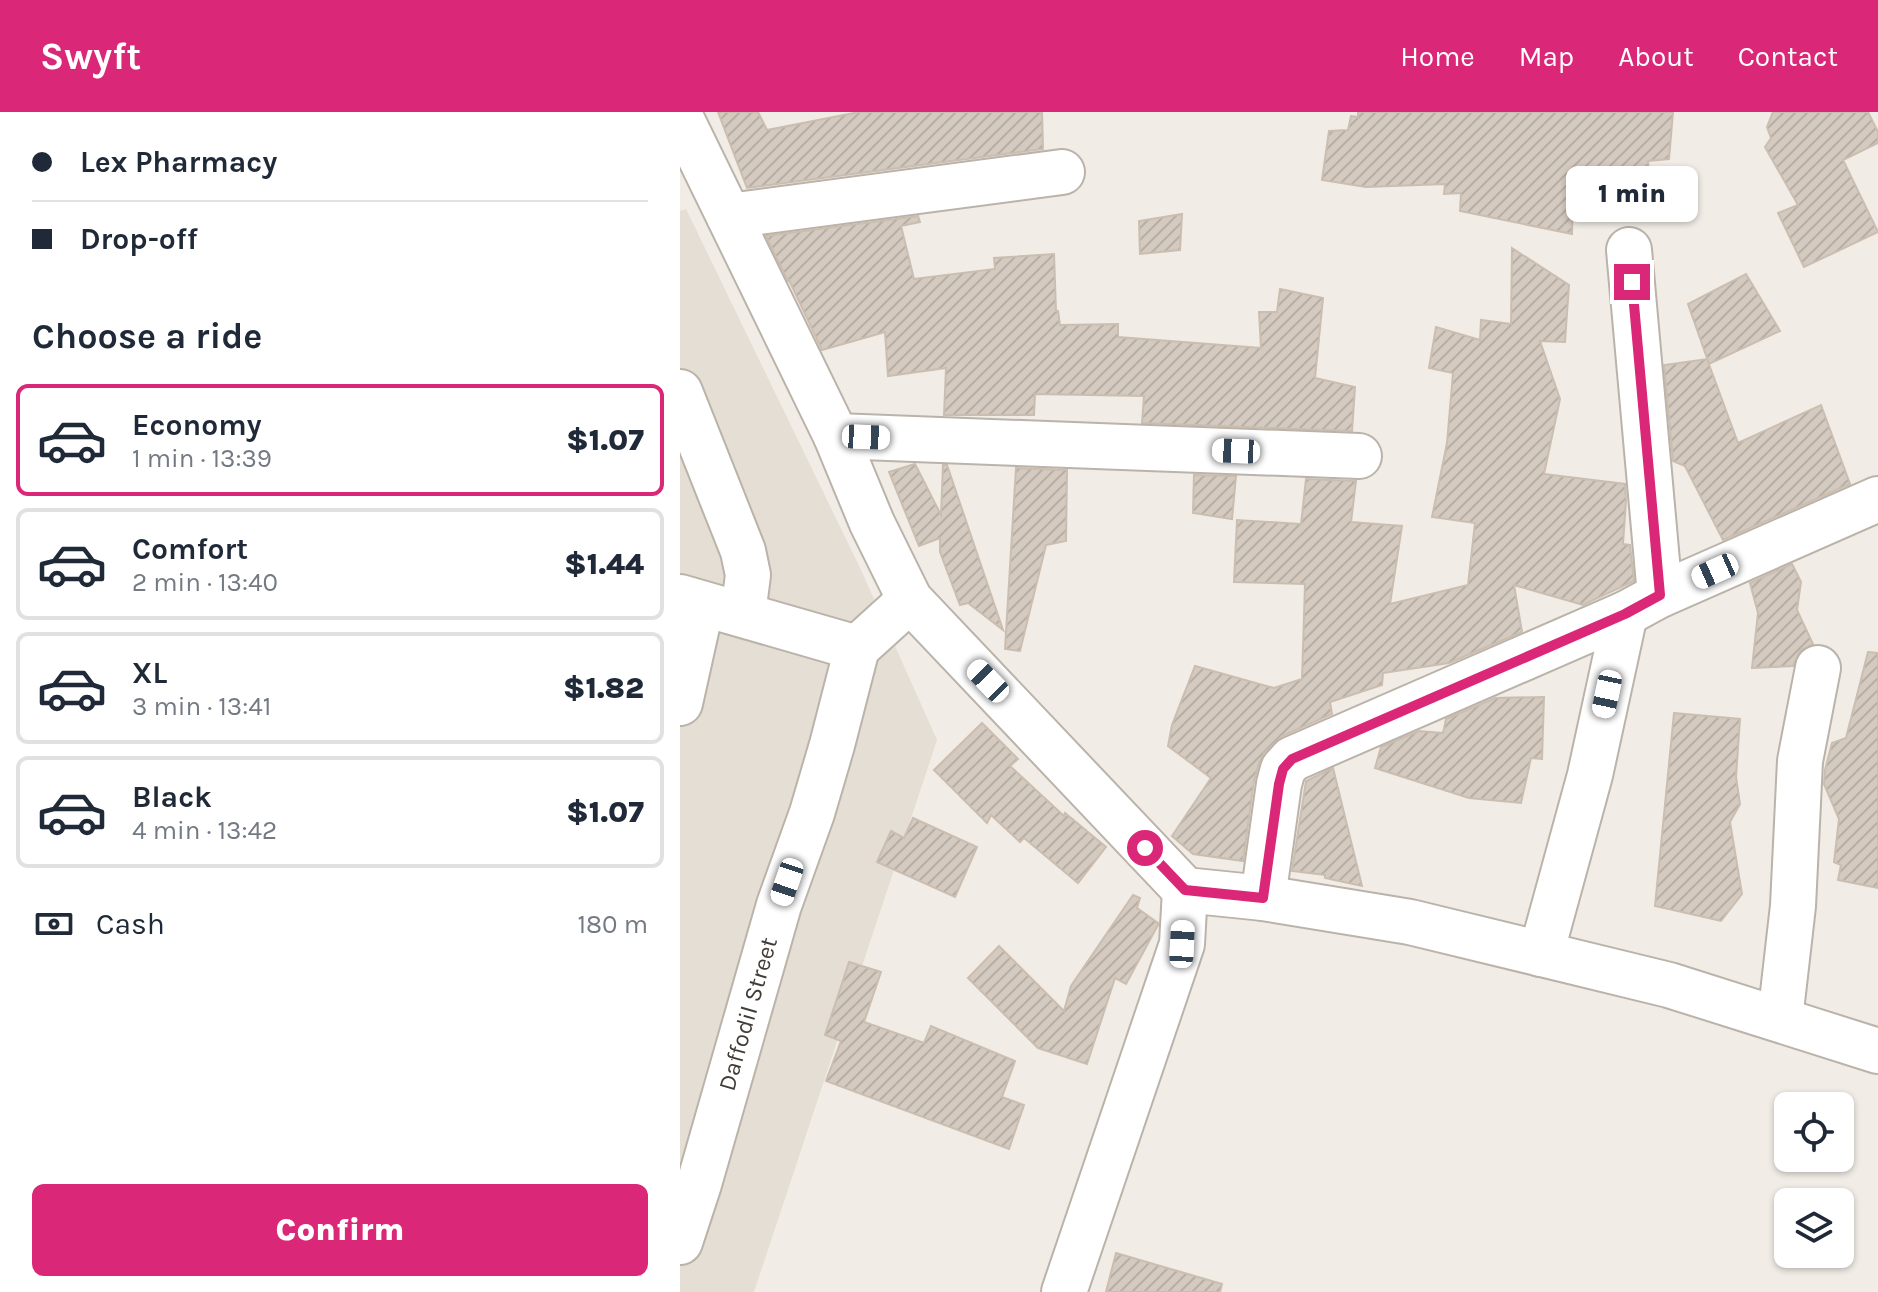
<!DOCTYPE html>
<html lang="en">
<head>
<meta charset="utf-8">
<style>
  :root { --surface:#fff; --page:#f6f6f7; --text:#1f2937; --muted:#747a83; --line:#e0e1e3; --accent:#db2777 }
  body { margin:0; font-family:Karla,sans-serif; background:var(--page); color:var(--text); height:100vh; display:flex; flex-direction:column; font-size:30px; white-space:nowrap }
  * { box-sizing:border-box; margin:0 }
  p { font-size:26px; color:var(--muted) }
  .icon { flex:none; width:44px; height:44px; fill:none; stroke:currentColor; stroke-width:2; stroke-linecap:round; stroke-linejoin:round }
  .map { position:relative; flex:1; overflow:hidden }
  .side { display:flex; flex-direction:column; background:var(--surface); width:680px }
  .side>* { flex:none }
  .guide { display:grid; align-content:center; height:176px; padding:0 32px; background:var(--surface) }
  .tools { position:absolute; left:1094px; top:980px; display:grid; gap:16px }
  .tools a { display:grid; place-items:center; width:80px; height:80px; border-radius:12px; background:var(--surface); box-shadow:0 2px 6px #0004; font-size:40px }
  .end { position:absolute; width:36px; height:36px; margin:-18px; border:10px solid #db2777; background:#fff; box-shadow:0 0 0 4px #fff }
  .from { border-radius:50% }
  .bubble { position:absolute; height:56px; border-radius:12px; background:var(--surface); box-shadow:0 2px 6px #0004; font-size:26px; font-weight:800; line-height:56px; text-align:center }
  .car { position:absolute; width:24px; height:48px; margin:-24px -12px; border-radius:10px; box-shadow:0 0 6px 2px #0007; background:linear-gradient(#fff 24%,#345 0 40%,#fff 0 76%,#345 0 86%,#fff 0) }
  .guide b { display:flex; align-items:center; gap:28px; height:76px; font-size:30px }
  .guide b+b { border-top:2px solid var(--line) }
  .guide i { width:20px; height:20px; background:var(--text) }
  ul { padding:0; list-style:none }
  li { display:flex; align-items:center; gap:24px; height:112px; margin:0 16px 12px; padding:0 16px; border:4px solid var(--line); border-radius:12px }
  li div { flex:1 }
  li b { display:block; font-size:30px }
  li em { font-style:normal; font-weight:800 }
  li.active { border-color:var(--accent) }
  li>.icon { width:72px; height:72px; stroke-width:1.5 }
  h2 { padding:0 32px; font-size:36px; line-height:96px }
  .pay { display:flex; align-items:center; gap:20px; height:88px; padding:0 32px; font-size:30px }
  .pay p { margin-inline-start:auto }
  .action { display:flex; gap:16px; margin-top:auto; padding:16px 32px }
  .action a { flex:1; height:92px; border-radius:12px; background:var(--accent); color:#fff; font-size:32px; font-weight:800; line-height:92px; text-align:center }
  header { display:flex; align-items:center; gap:48px; box-sizing:border-box; height:112px; padding:0 40px; background:var(--accent); color:#fff }
  header strong { font-size:38px }
  nav { display:flex; gap:44px; margin-inline-start:auto; font-size:28px }
  main { display:flex; flex:1; min-height:0 }
  .map>svg:first-child { display:block }
  .residential { fill:#e4ded4 }
  .building { fill:url(#building-hatch); stroke:#cbbeb0; stroke-width:2 }
  .lines { fill:none; stroke-linecap:round; stroke-linejoin:round }
  .minor-casing { stroke:#bbb3a9; stroke-width:48 }
  .minor { stroke:#fff; stroke-width:44 }
  .route { stroke:#db2777; stroke-width:10 }
  .labels { text-anchor:middle; stroke-width:8; stroke-linejoin:round; paint-order:stroke }
  .street-label { font-size:24px; fill:#423c36; stroke:#fff }
</style>
</head>
<body>
<header>
<strong>Swyft</strong>
<nav><a>Home</a><a>Map</a><a>About</a><a>Contact</a></nav>
</header>
<main>
<section class="side">
<div class="guide">
<b><i class="from"></i>Lex Pharmacy</b>
<b><i></i>Drop-off</b>
</div>
<h2>Choose a ride</h2>
<ul>
<li class="active"><svg class="icon" aria-label="car" viewBox="0 0 24 24"><path d="M5 17H2v-5l4-1 3-4h7l3 4 3 1v5h-3M9 17h6M6 11h13"/><circle cx="7" cy="17" r="2"/><circle cx="17" cy="17" r="2"/></svg><div><b>Economy</b><p>1 min · 13:39</p></div><em>$1.07</em></li>
<li><svg class="icon" aria-label="car" viewBox="0 0 24 24"><path d="M5 17H2v-5l4-1 3-4h7l3 4 3 1v5h-3M9 17h6M6 11h13"/><circle cx="7" cy="17" r="2"/><circle cx="17" cy="17" r="2"/></svg><div><b>Comfort</b><p>2 min · 13:40</p></div><em>$1.44</em></li>
<li><svg class="icon" aria-label="car" viewBox="0 0 24 24"><path d="M5 17H2v-5l4-1 3-4h7l3 4 3 1v5h-3M9 17h6M6 11h13"/><circle cx="7" cy="17" r="2"/><circle cx="17" cy="17" r="2"/></svg><div><b>XL</b><p>3 min · 13:41</p></div><em>$1.82</em></li>
<li><svg class="icon" aria-label="car" viewBox="0 0 24 24"><path d="M5 17H2v-5l4-1 3-4h7l3 4 3 1v5h-3M9 17h6M6 11h13"/><circle cx="7" cy="17" r="2"/><circle cx="17" cy="17" r="2"/></svg><div><b>Black</b><p>4 min · 13:42</p></div><em>$1.07</em></li>
</ul>
<div class="pay"><svg class="icon" aria-label="cash" viewBox="0 0 24 24"><path d="M3 7h18v10H3z"/><circle cx="12" cy="12" r="2"/></svg>Cash<p>180 m</p></div>
<div class="action"><a>Confirm</a></div>
</section>
<div class="map">
<svg width="1198" height="1180" viewBox="0 0 1198 1180">
  <defs>
    <pattern id="building-hatch" width="6" height="6" patternUnits="userSpaceOnUse" patternTransform="scale(2)"><rect width="6" height="6" fill="#d4cabf"/><path d="M-1 1l2-2M0 6l6-6M5 7l2-2" fill="none" stroke="#b7aea5"/></pattern>
  </defs>
  <rect width="100%" height="100%" fill="#f1ece6"/>
  <path class="residential" d="M6,97L181,458L257,628L74,1180H0V99Z"/>
  <g class="building">
    <path d="M38,0H78L87,18L179,0H362L363,37L67,76Z"/>
    <path d="M678,0H993L989,47L968,49L971,83L893,79L892,122L780,99L781,81L764,82L765,72L686,75L642,68L649,19L668,18L671,4L678,5Z"/>
    <path d="M1093,0H1188L1198,20V31L1163,48L1198,120L1124,155L1098,101L1118,93L1085,35L1091,26L1087,15Z"/>
    <path d="M502,102L500,138L460,142L459,109Z"/>
    <path d="M238,104L240,110L221,114L234,167L315,157L314,146L374,142L376,199H378L380,213L438,212V225L581,236L579,200H597L600,177L643,186L635,266L675,275L672,319L462,311L464,284L355,282L354,303H264L266,256L208,264L205,220L142,238L109,168L108,169L86,124Z"/>
    <path d="M832,136L889,173L885,230L860,229L880,287L864,362L945,372L946,388L943,432L950,433L954,469L903,493L834,473L842,520L769,551L703,561L702,573L650,590L652,602L602,624L584,641L579,651L574,669L563,749L513,742L492,724L531,666L488,634L492,613L515,554L594,576L622,567L625,472L554,470L557,408L621,412L626,367L676,369L671,410L722,414L710,492L788,473L795,411L752,405L767,331L773,261L749,256L756,215L800,228L801,208L831,212Z"/>
    <path d="M1066,162L1100,219L1029,252L1008,192Z"/>
    <path d="M1027,247L1058,331L1141,293L1170,372L1043,428L1005,354L993,349L984,253Z"/>
    <path d="M235,352L261,403L263,353H267L323,518L288,491L280,493L260,440V426L239,434L209,360Z"/>
    <path d="M336,356L387,358L386,429L366,433L340,539L325,537Z"/>
    <path d="M514,363L556,364L552,407L513,401Z"/>
    <path d="M1112,452L1121,470L1117,498L1133,532L1120,539L1113,554L1072,556L1078,501L1070,471Z"/>
    <path d="M1188,540L1198,541V776L1158,768L1161,753L1154,750L1159,707L1144,672L1145,658L1152,631L1166,626Z"/>
    <path d="M864,585L862,647L851,646L841,691L789,686L695,656L701,635L739,619L763,621L766,607L815,586Z"/>
    <path d="M994,601L1060,607L1056,665L1060,692L1050,710L1062,782L1041,809L975,794Z"/>
    <path d="M302,611L338,647L330,654L384,704L385,701L426,735L398,771L344,726L340,730L311,703L307,711L254,658Z"/>
    <path d="M653,656L682,774L645,766V763L612,759L626,669Z"/>
    <path d="M233,706L297,735L275,785L197,750L211,719L224,726Z"/>
    <path d="M453,783L460,786L457,796L478,811V813L446,872L435,866L407,952L358,936L288,866L319,834L384,899L391,874Z"/>
    <path d="M169,850L201,860L184,910L244,931L251,914L335,949L322,985L344,993L329,1037L146,969L161,929L145,923Z"/>
    <path d="M436,1141L542,1172L540,1180H426Z"/>
  </g>
  <g class="lines">
    <g class="minor-casing">
      <g id="minor">
        <path d="M0,4L156,324L192,411L230,488L505,778L583,786L730,810L989,873L1198,939"/>
        <path d="M49,104L382,60"/>
        <path d="M949,138L980,483"/>
        <path d="M0,280L63,439L68,463L63,502"/>
        <path d="M156,324L679,344"/>
        <path d="M0,485L177,536"/>
        <path d="M177,536L230,488"/>
        <path d="M0,591L22,492"/>
        <path d="M583,786L599,672L603,657L612,647L945,502L980,483L1198,387"/>
        <path d="M861,842L910,663L945,502"/>
        <path d="M1100,907L1113,794L1120,649L1138,556"/>
        <path id="s1" d="M0,1130L19,1072L99,793L132,701L152,633L177,536"/>
        <path d="M384,1180L502,832L505,778"/>
      </g>
    </g>
    <use href="#minor" class="minor"/>
  </g>
  <g class="lines">
    <path class="route" d="M465,736L505,778L583,786L599,672L603,657L612,647L945,502L980,483L952,170"/>
  </g>
  <g class="labels">
    <g class="street-label">
      <text dy="8" stroke="none"><textPath href="#s1" startOffset="238">Daffodil Street</textPath></text>
    </g>
  </g>
</svg>
<div class="tools">
<a><svg class="icon" aria-label="locate" viewBox="0 0 24 24"><circle cx="12" cy="12" r="6"/><path d="M12 2v4M12 18v4M2 12h4M18 12h4"/></svg></a>
<a><svg class="icon" aria-label="layers" viewBox="0 0 24 24"><path d="M12 4l9 5-9 5-9-5zM3 14l9 5 9-5"/></svg></a>
</div>
<i class="end from" style="left:465px;top:736px"></i>
<i class="end" style="left:952px;top:170px"></i>
<div class="bubble" style="left:886px;top:54px;width:132px">1 min</div>
<i class="car" style="left:186px;top:325px;rotate:92deg"></i>
<i class="car" style="left:556px;top:339px;rotate:272deg"></i>
<i class="car" style="left:1035px;top:459px;rotate:246deg"></i>
<i class="car" style="left:308px;top:569px;rotate:316deg"></i>
<i class="car" style="left:927px;top:582px;rotate:192deg"></i>
<i class="car" style="left:107px;top:770px;rotate:199deg"></i>
<i class="car" style="left:502px;top:832px;rotate:3deg"></i>
</div>
</main>
</body>
</html>
